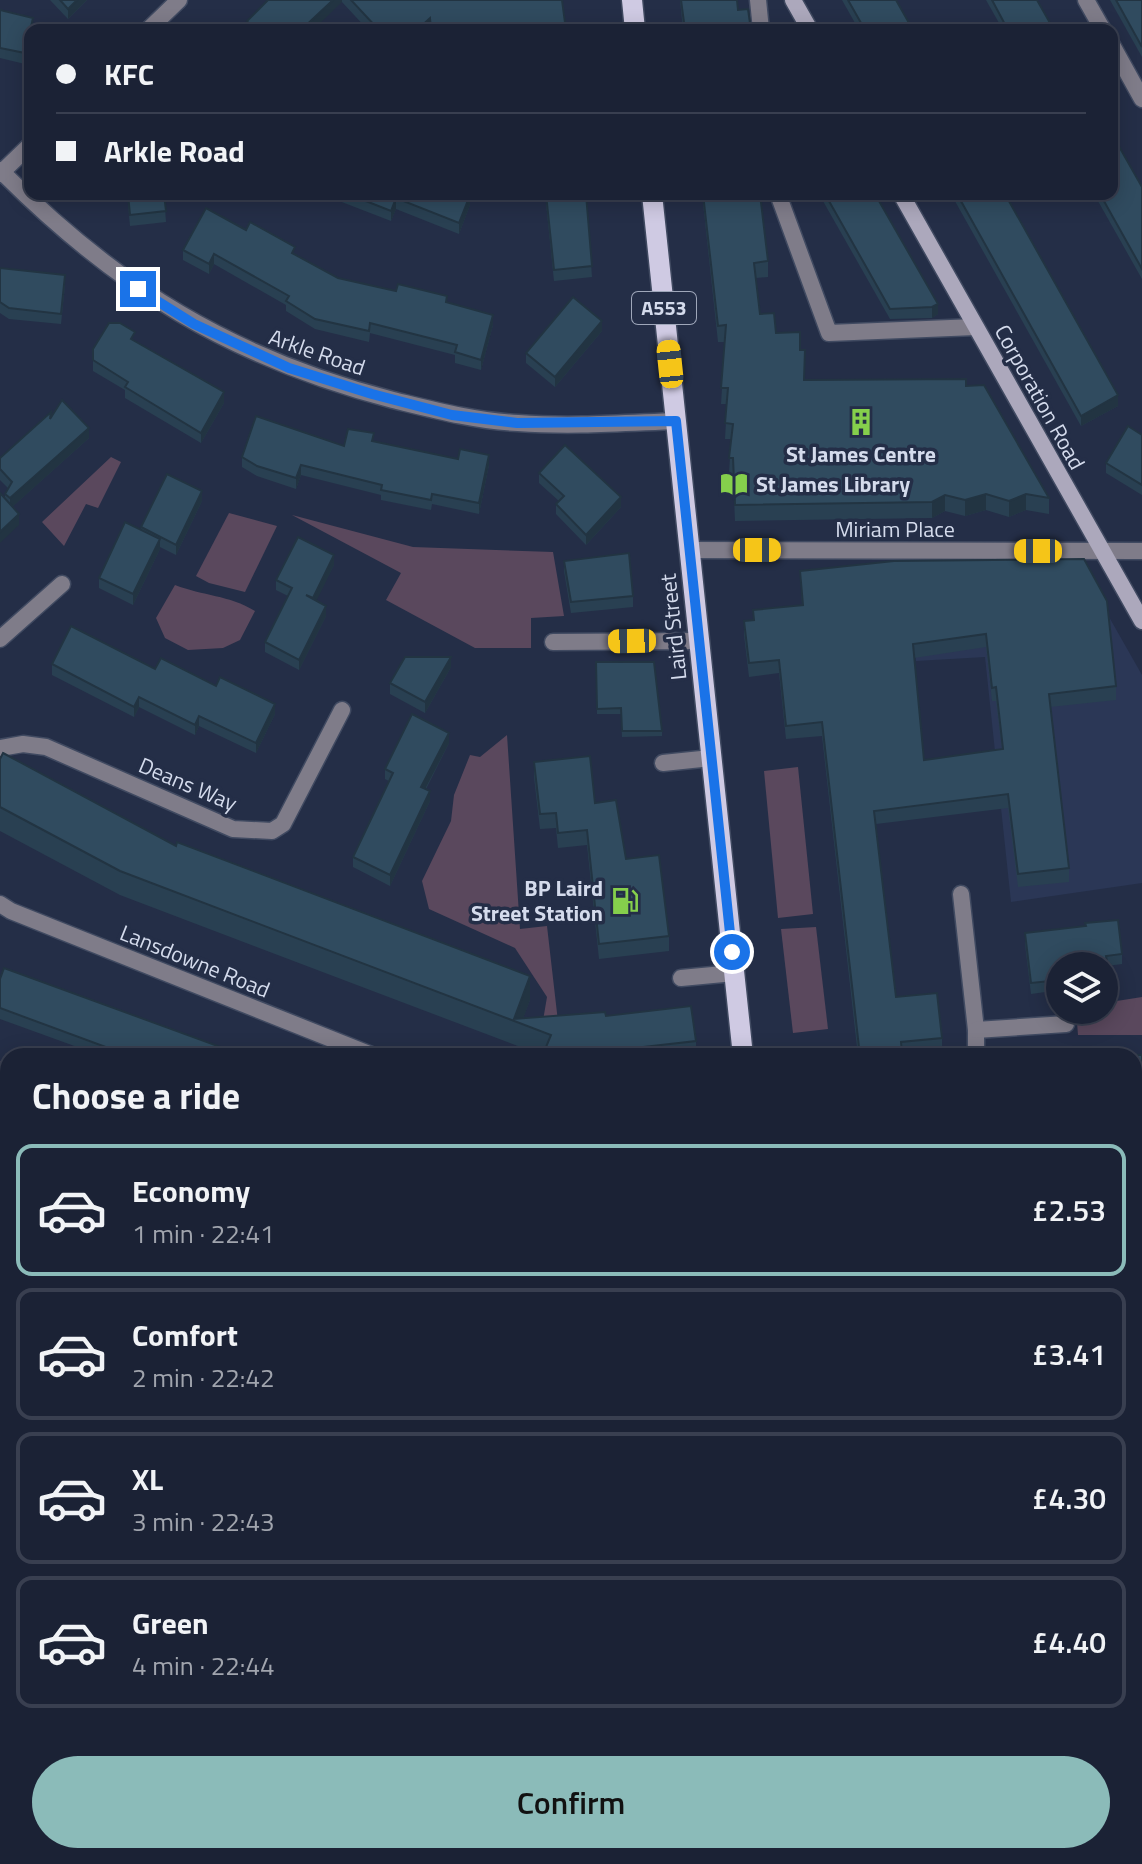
<!DOCTYPE html>
<html lang="en">
<head>
<meta charset="utf-8">
<style>
  :root { --surface:#1b2235; --page:#242a3d; --text:#f1f3f6; --muted:#a0a4ad; --line:#393f50; --accent:#8bbbb9 }
  body { margin:0; font-family:"Titillium Web",sans-serif; background:var(--page); color:var(--text); height:100vh; display:flex; flex-direction:column; font-size:30px; white-space:nowrap }
  * { box-sizing:border-box; margin:0 }
  p { font-size:26px; color:var(--muted) }
  .icon { flex:none; width:44px; height:44px; fill:none; stroke:currentColor; stroke-width:2; stroke-linecap:round; stroke-linejoin:round }
  .map { position:relative; flex:1; overflow:hidden }
  .side { position:absolute; left:0px; top:1048px; width:1142px; height:816px; display:flex; flex-direction:column; background:var(--surface); border-radius:24px 24px 0 0; box-shadow:0 4px 20px #0003,0 0 0 2px var(--line) }
  .side>* { flex:none }
  .hud { position:absolute; left:24px; top:24px; width:1094px; height:176px; border-radius:16px; box-shadow:0 4px 20px #0003,0 0 0 2px var(--line); display:grid; align-content:center; height:176px; padding:0 32px; background:var(--surface) }
  .buttons { position:absolute; left:1046px; top:952px; display:grid; gap:16px }
  .buttons a { display:grid; place-items:center; width:72px; height:72px; border-radius:50%; background:var(--surface); box-shadow:0 4px 20px #0003,0 0 0 2px var(--line); font-size:40px }
  .end { position:absolute; width:36px; height:36px; margin:-18px; border:10px solid #1a73e8; background:#fff; box-shadow:0 0 0 4px #fff }
  .from { border-radius:50% }
  .car { position:absolute; width:24px; height:48px; margin:-24px -12px; border-radius:10px; box-shadow:0 0 6px 2px #0007; background:linear-gradient(#f5c518 24%,#345 0 40%,#f5c518 0 76%,#345 0 86%,#f5c518 0) }
  .hud b { display:flex; align-items:center; gap:28px; height:76px; font-size:30px }
  .hud b+b { border-top:2px solid var(--line) }
  .hud i { width:20px; height:20px; background:var(--text) }
  ul { padding:0; list-style:none }
  li { display:flex; align-items:center; gap:24px; height:132px; margin:0 16px 12px; padding:0 16px; border:4px solid var(--line); border-radius:16px }
  li div { flex:1 }
  li b { display:block; font-size:30px }
  li em { font-style:normal; font-weight:600 }
  li.on { border-color:var(--accent) }
  li>.icon { width:72px; height:72px; stroke-width:1.5 }
  h2 { padding:0 32px; font-size:36px; line-height:96px }
  .action { display:flex; gap:16px; margin-top:auto; padding:16px 32px }
  .action a { flex:1; height:92px; border-radius:48px; background:var(--accent); color:#111; font-size:32px; font-weight:600; line-height:92px; text-align:center }
  .map>svg:first-child { display:block }
  .built { fill:#2b3756 }
  .green { fill:#5a485d }
  .lines { fill:none; stroke-linecap:round; stroke-linejoin:round }
  .lane-casing { stroke:#404a61; stroke-width:19 }
  .street-casing { stroke:#404a61; stroke-width:19 }
  .secondary-casing { stroke:#404a61; stroke-width:19 }
  .primary-casing { stroke:#404a61; stroke-width:23 }
  .lane { stroke:#7f7c89; stroke-width:16 }
  .street { stroke:#7f7c89; stroke-width:16 }
  .secondary { stroke:#aca8bc; stroke-width:16 }
  .primary { stroke:#cfcae3; stroke-width:20 }
  .wall { fill:#294052; fill-rule:evenodd }
  .shaded-wall { fill:#223442 }
  .building { fill:#304b5f; stroke:#223442; stroke-width:2; fill-rule:evenodd }
  .route { stroke:#1a73e8; stroke-width:10 }
  .labels { text-anchor:middle; stroke-width:7; stroke-linejoin:round; paint-order:stroke }
  .shield { fill:#242e47; stroke:#9fa7ba; stroke-width:2 }
  .shield-label { font-size:20px; font-weight:bold; fill:#d4dbec }
  .street-label { font-size:22px; fill:#d4dbec; stroke:#242e47 }
  .poi-label { font-size:22px; font-weight:bold; fill:#d4dbec; stroke:#242e47 }
</style>
</head>
<body>
<div class="map">
<svg width="1142" height="1864" viewBox="0 0 1142 1864">
  <rect width="100%" height="100%" fill="#242e47"/>
  <g class="built">
    <path d="M1084,573L1142,675V883L1011,902L985,657L916,661L906,575Z"/>
    <path d="M344,1856H789L790,1864H332Z"/>
  </g>
  <g class="green">
    <path d="M111,457L121,462L98,508L86,504L64,546L42,522Z"/>
    <path d="M229,513L277,526L245,592L209,583L196,576Z"/>
    <path d="M292,515L413,547L553,552L564,616L531,618V648H475L386,600L401,573Z"/>
    <path d="M175,585C203,596 229,595 255,611L240,640L223,648L188,650L165,638L156,618Z"/>
    <path d="M507,735L520,929L547,926L560,1039L552,1056H537L547,997L515,948L429,909L422,881L451,821L454,795L470,755L480,757Z"/>
    <path d="M798,767L813,914L778,918L764,771Z"/>
    <path d="M816,927L828,1029L793,1033L781,929Z"/>
    <path d="M1142,997V1035H1078L1076,1010H1104V1003Z"/>
    <path d="M0,1061L8,1064V1221L0,1227Z"/>
    <path d="M648,1856H765L766,1864H648Z"/>
  </g>
  <g class="lines">
    <g class="lane-casing">
      <g id="lane">
        <path d="M758,0L761,30"/>
        <path d="M778,194L829,333L975,327"/>
        <path d="M663,763L711,758"/>
        <path d="M681,978L734,973"/>
        <path d="M1134,1745L1142,1741"/>
      </g>
    </g>
    <g class="street-casing">
      <g id="street">
        <path d="M1086,0L1103,30"/>
        <path d="M148,30L179,0"/>
        <path d="M1112,45L1142,99"/>
        <path d="M0,170C117,288 232,358 393,400C434,410 475,421 518,423C571,427 624,423 676,421"/>
        <path d="M0,174L30,145"/>
        <path d="M690,550L1142,551"/>
        <path d="M0,639L62,584"/>
        <path d="M553,642L698,641"/>
        <path d="M0,748L23,744L46,747L233,829L272,831L283,824L342,710"/>
        <path d="M961,894L976,1030V1056"/>
        <path d="M0,904L11,911L374,1056"/>
        <path d="M976,1030L1066,1024"/>
        <path d="M1134,1275L1142,1274"/>
        <path d="M0,1384L8,1379"/>
        <path d="M1134,1563L1142,1575"/>
        <path d="M0,1650L8,1644"/>
        <path d="M1134,1656L1142,1651"/>
        <path d="M0,1805L8,1818"/>
        <path d="M1134,1819L1142,1834"/>
        <path d="M31,1856L36,1864"/>
        <path d="M77,1864L89,1856"/>
        <path d="M1139,1864L1142,1862"/>
      </g>
    </g>
    <g class="secondary-casing">
      <g id="secondary">
        <path d="M793,0L810,30"/>
        <path d="M901,194L1142,621"/>
      </g>
    </g>
    <g class="primary-casing">
      <g id="primary">
        <path d="M632,0L635,30"/>
        <path d="M652,194L743,1056"/>
        <path d="M826,1856L827,1864"/>
      </g>
    </g>
    <use href="#lane" class="lane"/>
    <use href="#street" class="street"/>
    <use href="#secondary" class="secondary"/>
    <use href="#primary" class="primary"/>
  </g>
  <g class="wall">
    <path d="M50,0H87L68,19Z"/>
    <path d="M268,0H562L566,30H430V29L428,30H368L342,2L247,30V21Z"/>
    <path d="M680,0H725L738,10L751,30H683Z"/>
    <path d="M842,0H896L913,30H859Z"/>
    <path d="M986,0H1037L1054,30H1003Z"/>
    <path d="M1110,0H1142V57Z"/>
    <path d="M0,10L30,30V42L25,64L0,58Z"/>
    <path d="M1142,187V279L1094,194H1112Z"/>
    <path d="M127,194H164L166,222L130,226Z"/>
    <path d="M321,194H467L470,205L459,234L396,209L391,221Z"/>
    <path d="M545,194H586L592,277L554,281Z"/>
    <path d="M702,194H768V198L760,199L768,261V277L756,278L760,314L776,333L800,350L805,380L966,386L1049,498V514L1026,510L1009,517L986,510L965,516L945,511L932,518L735,521L733,474H729L731,439H725L727,404H721L725,342H718Z"/>
    <path d="M819,194H875L938,314L932,318L890,319Z"/>
    <path d="M951,194H1005L1118,406L1081,426Z"/>
    <path d="M246,230L295,254L338,278L447,302L493,325L481,370L455,363V355L370,333L369,342L315,329L286,311V305L214,264L209,274L183,260V250Z"/>
    <path d="M0,268L65,285L61,324L9,319L0,313Z"/>
    <path d="M602,331L555,387L526,363V353Z"/>
    <path d="M135,341L224,403L201,443L125,398V390L93,371V349Z"/>
    <path d="M51,418L89,438L12,507L19,525L5,498V494L8,488L0,480V458Z"/>
    <path d="M1142,435V495L1106,473V463Z"/>
    <path d="M374,441L489,465L479,514L432,504L431,510L381,500V495L301,475L296,489L257,476L242,467V457L344,446Z"/>
    <path d="M539,473L621,507L586,545L556,514V504L559,501L539,483Z"/>
    <path d="M202,501L176,555L160,547V549L133,605L99,588V578L141,530V527Z"/>
    <path d="M564,561L633,596V607L571,613L564,571Z"/>
    <path d="M894,561L1116,686V700L1050,707L1069,868V882L1018,887L1008,808L876,824L896,997L942,1038V1051L902,1056H858L822,736L786,739L779,673L749,677L744,635V621H753V610L802,606L800,571ZM986,647L992,701H996L1002,750L924,760L914,658Z"/>
    <path d="M334,565L316,600L326,616L299,670L265,652V642L288,596L276,590V580Z"/>
    <path d="M596,662L662,731V736L622,737L621,714H597Z"/>
    <path d="M52,664L155,669L216,686L275,714L256,753L199,726L195,735L139,707L134,717L52,675Z"/>
    <path d="M451,667L425,713L390,694V683Z"/>
    <path d="M449,743L426,789L430,801L390,886L353,867V857L389,781L385,779V769Z"/>
    <path d="M0,759L176,846L530,1000L523,1018L606,1016L696,1041V1056H544L120,895L0,831Z"/>
    <path d="M534,762L595,803L669,936V951L599,959L587,845L558,848L556,828L540,829L534,777Z"/>
    <path d="M1086,926L1122,954V964L1107,966V971L1104,972V966H1060V990L1031,994L1025,944V933Z"/>
    <path d="M0,979L226,1056H102L0,1019Z"/>
    <path d="M1142,1055V1106H1134V1056Z"/>
    <rect x="1134" y="1178" width="8" height="52"/>
    <path d="M8,1267V1318L0,1306V1272Z"/>
    <path d="M0,1384L8,1390V1484L0,1472Z"/>
    <path d="M1142,1436V1465L1134,1451V1440Z"/>
    <path d="M8,1681V1715L0,1702V1686Z"/>
    <path d="M1035,1856H1087V1857L1074,1864H1039Z"/>
  </g>
  <g class="shaded-wall">
    <path d="M77,0H87L68,19V9Z"/>
    <path d="M333,0H342V2L313,30H301Z"/>
    <path d="M430,18V29L428,30H417Z"/>
    <path d="M30,31V42L25,64V53Z"/>
    <path d="M470,195V205L459,234V223Z"/>
    <path d="M396,198V209L391,221V211Z"/>
    <path d="M214,254V264L209,274V264Z"/>
    <path d="M938,304V314L932,318V307Z"/>
    <path d="M493,315V325L481,370V360Z"/>
    <path d="M602,321V331L555,387V377Z"/>
    <path d="M224,392V403L201,443V433Z"/>
    <path d="M1118,395V406L1081,426V416Z"/>
    <path d="M89,428V438L10,509V498Z"/>
    <path d="M489,455V465L479,514V503Z"/>
    <path d="M301,465V475L296,489V478Z"/>
    <path d="M202,491V501L176,555V545Z"/>
    <path d="M986,494V510L965,516V500Z"/>
    <path d="M1026,494V510L1009,517V501Z"/>
    <path d="M945,495V511L932,518V502Z"/>
    <path d="M621,497V507L586,545V535Z"/>
    <path d="M19,514V525L0,543V532Z"/>
    <path d="M160,539V549L133,605V594Z"/>
    <path d="M334,555V565L313,608V598Z"/>
    <path d="M326,606V616L299,670V660Z"/>
    <path d="M451,657V667L425,713V702Z"/>
    <path d="M139,697V707L134,717V707Z"/>
    <path d="M275,704V714L256,753V743Z"/>
    <path d="M199,716V726L195,735V725Z"/>
    <path d="M449,733V743L421,797V787Z"/>
    <path d="M430,791V801L390,886V875Z"/>
    <path d="M530,976V1000L521,1024L514,1019Z"/>
    <path d="M8,1344V1354L0,1360V1349Z"/>
    <path d="M1070,1856H1087V1857L1074,1864H1056Z"/>
  </g>
  <g class="building">
    <path d="M60,0H77L68,9Z"/>
    <path d="M268,0H333L301,30H247L251,26L247,21Z"/>
    <path d="M351,0H562L566,30H431L430,18L417,30H377L378,29Z"/>
    <path d="M681,0H737L738,10L748,9L751,30H685Z"/>
    <path d="M848,0H896L913,30H865Z"/>
    <path d="M992,0H1037L1054,30H1008Z"/>
    <path d="M1116,0H1142V47Z"/>
    <path d="M0,10L33,18L25,53L0,48Z"/>
    <path d="M1112,134L1142,187V269L1100,194H1112Z"/>
    <path d="M128,194H164L166,211L130,215Z"/>
    <path d="M348,194H467L470,195L459,223L396,198L391,211Z"/>
    <path d="M546,194H586L592,266L554,270Z"/>
    <path d="M703,194H760L768,261L754,263L760,314L774,313L776,333L800,332V350H805L804,380L966,379V386L984,385L1049,498L1026,494L1009,501L986,494L965,500L945,495L932,502L735,505L733,458H729L733,424L725,423L728,388H721L726,325L718,326Z"/>
    <path d="M825,194H875L938,304L932,307L890,309Z"/>
    <path d="M957,194H1005L1118,395L1081,416Z"/>
    <path d="M206,208L246,230L250,222L295,247L292,253L338,278L396,291L398,284L447,296L446,302L493,315L481,360L455,352L457,345L370,323L369,331L315,319L286,301L289,296L214,254L209,264L183,250Z"/>
    <path d="M0,268L65,275L61,314L9,308L0,302Z"/>
    <path d="M573,297L602,321L555,377L526,353Z"/>
    <path d="M109,323H120L135,332L131,339L224,392L201,433L125,387L128,382L93,360V349Z"/>
    <path d="M62,400L89,428L10,498L5,494L12,482L0,469V458L51,412L50,419Z"/>
    <path d="M256,416L344,446L348,429L374,433L372,441L458,459L460,449L489,455L479,503L432,494L431,500L381,490L382,485L301,465L296,478L257,466L242,457Z"/>
    <path d="M1128,426L1142,435V485L1106,463Z"/>
    <path d="M565,445L621,497L586,535L556,504L564,496L539,473Z"/>
    <path d="M167,474L202,491L176,545L141,527Z"/>
    <path d="M0,493L19,514L0,532Z"/>
    <path d="M125,522L160,539L133,594L99,578Z"/>
    <path d="M298,537L334,555L313,598L306,595L326,606L299,660L265,642L292,588L276,580Z"/>
    <path d="M629,553L633,596L571,602L564,561Z"/>
    <path d="M1084,559L1107,601L1116,686L1049,694L1069,868L1018,874L1008,794L874,811L896,997L937,993L942,1038L901,1042L902,1053L860,1056L822,722L786,726L779,660L749,663L744,621L754,620L753,610L803,605L800,571L894,561ZM986,634L992,688L996,687L1003,749L924,760L913,644Z"/>
    <path d="M71,626L155,669L161,658L216,686L220,677L275,704L256,743L199,716L195,725L139,697L134,707L52,664Z"/>
    <path d="M405,657H451L425,702L390,683Z"/>
    <path d="M596,662H654L662,731H622L621,708L597,709Z"/>
    <path d="M412,714L449,733L421,787L430,791L390,875L353,857L393,773L385,769Z"/>
    <path d="M3,753L176,846L177,842L530,976L514,1019L605,1012L606,1016L691,1006L696,1041L607,1051L608,1056H567L546,1047L551,1035L120,871L0,807V759Z"/>
    <path d="M590,756L595,803L616,800L626,859L659,855L669,936L599,944L587,830L558,833L556,813L540,814L534,762Z"/>
    <path d="M1118,920L1122,954L1106,956L1107,961L1089,962V966H1060V980L1031,983L1025,933L1086,926L1085,923Z"/>
    <path d="M4,968L226,1049L223,1056H130L0,1008V979Z"/>
    <path d="M1044,1054L1142,1055V1096H1134V1056H1044Z"/>
    <path d="M1134,1178H1142V1220L1134,1219Z"/>
    <path d="M8,1267V1308L0,1296V1272Z"/>
    <path d="M0,1313L8,1326V1344L0,1349Z"/>
    <path d="M0,1384H4L8,1390V1474L0,1462Z"/>
    <path d="M1142,1436V1454L1134,1440Z"/>
    <path d="M8,1681V1705L0,1692V1686Z"/>
    <path d="M319,1856H466L471,1864H313L311,1861Z"/>
    <path d="M1041,1856H1070L1056,1864H1045Z"/>
    <path d="M144,1857L149,1864H134Z"/>
  </g>
  <g class="lines">
    <path class="route" d="M138,289L194,324L289,368L372,394L452,415L517,423L676,421L732,952"/>
  </g>
  <defs>
    <g id="building-bare" transform="scale(2.16)"><path d="M-4-6H4V6H1V3H-1V6H-4ZM-2.5-4.3h1.7v1.8h-1.7ZM.8-4.3h1.7v1.8H.8ZM-2.5-1h1.7V.8h-1.7ZM.8-1h1.7V.8H.8Z" fill="#85cf4c" stroke="#242e47" stroke-width="2.5" paint-order="stroke"/></g>
    <g id="library-bare" transform="scale(2.16)"><path d="M-6-4Q-3-5.5-.7-3.5V5Q-3 3-6 4ZM6-4Q3-5.5 .7-3.5V5Q3 3 6 4Z" fill="#85cf4c" stroke="#242e47" stroke-width="2.5" paint-order="stroke"/></g>
    <g id="fuel-bare" transform="scale(2.16)"><path d="M-5.5-6h7V0h2V4h1.3V-2.5L3-4.5l.8-.8L6-3V5H2.5V1h-1V6h-7ZM-4.2-4.7v3.2H.2V-4.7Z" fill="#85cf4c" stroke="#242e47" stroke-width="2.5" paint-order="stroke"/></g>
  </defs>
  <g fill-rule="evenodd">
    <use href="#building-bare" x="861" y="422"/>
    <use href="#library-bare" x="734" y="484"/>
    <use href="#fuel-bare" x="625" y="901"/>
  </g>
  <g class="labels">
    <rect class="shield" x="632" y="292" width="64" height="32" rx="6"/>
    <g class="shield-label">
      <text x="664" y="315">A553</text>
    </g>
    <g class="street-label">
      <text transform="translate(317 352) rotate(19)" y="8">Arkle Road</text>
      <text transform="translate(1040 397) rotate(61)" y="8">Corporation Road</text>
      <text x="895" y="537">Miriam Place</text>
      <text transform="translate(673 627) rotate(-96)" y="8">Laird Street</text>
      <text transform="translate(188 784) rotate(23)" y="8">Deans Way</text>
      <text transform="translate(195 961) rotate(22)" y="8">Lansdowne Road</text>
    </g>
    <g class="poi-label">
      <text x="861" y="462">St James Centre</text>
      <text x="756" y="492" text-anchor="start">St James Library</text>
      <text x="603" y="896" text-anchor="end">BP Laird<tspan x="603" dy="25">Street Station</tspan></text>
    </g>
  </g>
</svg>
<div class="buttons">
<a><svg class="icon" aria-label="layers" viewBox="0 0 24 24"><path d="M12 4l9 5-9 5-9-5zM3 14l9 5 9-5"/></svg></a>
</div>
<i class="end from" style="left:732px;top:952px"></i>
<i class="end" style="left:138px;top:289px"></i>
<i class="car" style="left:670px;top:364px;rotate:354deg"></i>
<i class="car" style="left:757px;top:550px;rotate:90deg"></i>
<i class="car" style="left:1038px;top:551px;rotate:270deg"></i>
<i class="car" style="left:632px;top:641px;rotate:269deg"></i>
<div class="hud">
<b><i class="from"></i>KFC</b>
<b><i></i>Arkle Road</b>
</div>
<section class="side">
<h2>Choose a ride</h2>
<ul>
<li class="on"><svg class="icon" aria-label="car" viewBox="0 0 24 24"><path d="M5 17H2v-5l4-1 3-4h7l3 4 3 1v5h-3M9 17h6M6 11h13"/><circle cx="7" cy="17" r="2"/><circle cx="17" cy="17" r="2"/></svg><div><b>Economy</b><p>1 min · 22:41</p></div><em>£2.53</em></li>
<li><svg class="icon" aria-label="car" viewBox="0 0 24 24"><path d="M5 17H2v-5l4-1 3-4h7l3 4 3 1v5h-3M9 17h6M6 11h13"/><circle cx="7" cy="17" r="2"/><circle cx="17" cy="17" r="2"/></svg><div><b>Comfort</b><p>2 min · 22:42</p></div><em>£3.41</em></li>
<li><svg class="icon" aria-label="car" viewBox="0 0 24 24"><path d="M5 17H2v-5l4-1 3-4h7l3 4 3 1v5h-3M9 17h6M6 11h13"/><circle cx="7" cy="17" r="2"/><circle cx="17" cy="17" r="2"/></svg><div><b>XL</b><p>3 min · 22:43</p></div><em>£4.30</em></li>
<li><svg class="icon" aria-label="car" viewBox="0 0 24 24"><path d="M5 17H2v-5l4-1 3-4h7l3 4 3 1v5h-3M9 17h6M6 11h13"/><circle cx="7" cy="17" r="2"/><circle cx="17" cy="17" r="2"/></svg><div><b>Green</b><p>4 min · 22:44</p></div><em>£4.40</em></li>
</ul>
<div class="action"><a>Confirm</a></div>
</section>
</div>
</body>
</html>
